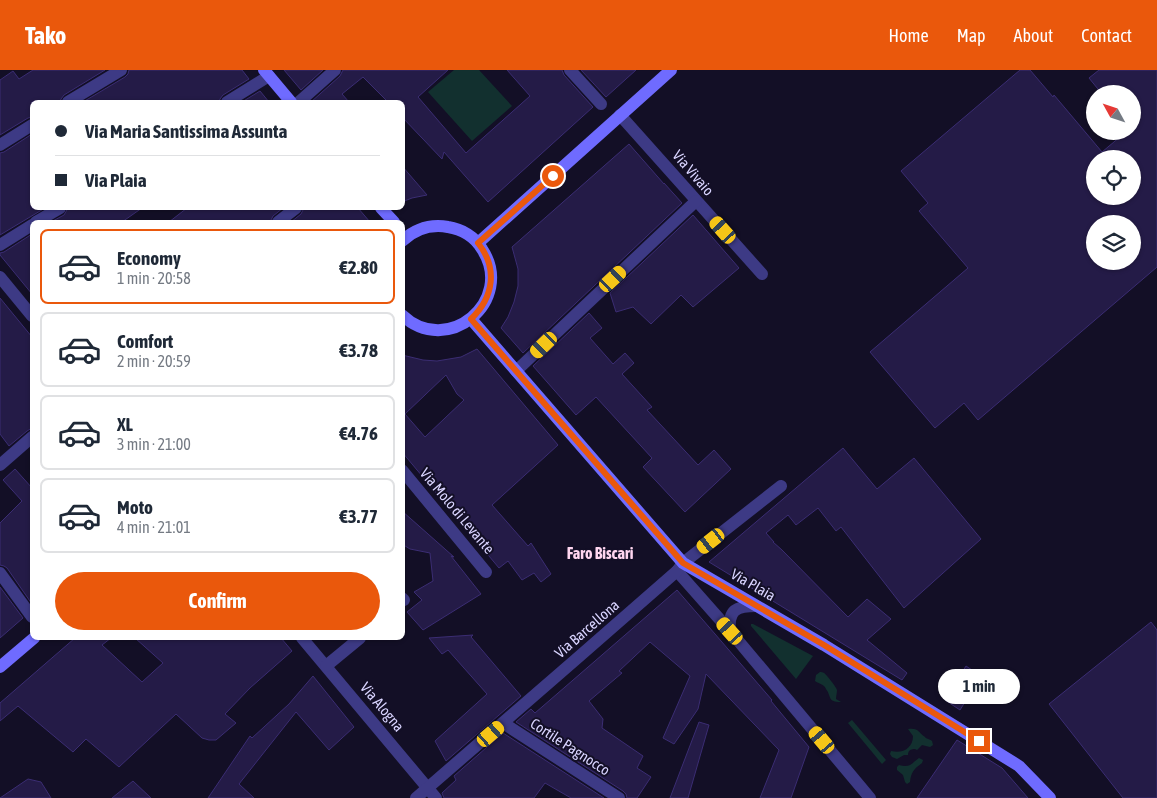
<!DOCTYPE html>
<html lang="en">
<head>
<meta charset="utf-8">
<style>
  :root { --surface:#fff; --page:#f2f2f3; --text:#1f2937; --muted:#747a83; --line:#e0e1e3; --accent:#ea580c }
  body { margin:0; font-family:"Asap Condensed",sans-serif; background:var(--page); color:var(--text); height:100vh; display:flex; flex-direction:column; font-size:19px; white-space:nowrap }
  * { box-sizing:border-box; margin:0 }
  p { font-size:16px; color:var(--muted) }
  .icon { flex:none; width:28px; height:28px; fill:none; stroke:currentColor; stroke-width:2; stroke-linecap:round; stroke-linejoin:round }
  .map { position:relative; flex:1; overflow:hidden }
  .sheet { position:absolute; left:30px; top:150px; width:375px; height:420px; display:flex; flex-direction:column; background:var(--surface); border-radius:8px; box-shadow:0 1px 4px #0004 }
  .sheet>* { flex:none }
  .top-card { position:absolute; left:30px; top:30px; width:375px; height:110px; border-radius:8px; box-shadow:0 1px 4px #0004; display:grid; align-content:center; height:110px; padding:0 25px; background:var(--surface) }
  .needle { width:32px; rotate:310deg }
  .fabs { position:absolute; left:1086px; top:15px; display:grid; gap:10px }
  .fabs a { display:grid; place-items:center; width:55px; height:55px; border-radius:50%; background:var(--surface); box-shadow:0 1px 4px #0004; font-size:25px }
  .end { position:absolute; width:22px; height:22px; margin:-11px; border:6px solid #ea580c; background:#fff; box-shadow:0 0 0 2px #fff }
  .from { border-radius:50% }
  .bubble { position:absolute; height:35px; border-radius:18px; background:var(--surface); box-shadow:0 1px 4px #0004; font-size:16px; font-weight:700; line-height:35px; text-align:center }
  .car { position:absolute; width:15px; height:30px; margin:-15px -8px; border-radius:6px; box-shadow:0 0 4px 1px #0007; background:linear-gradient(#f5c518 24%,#345 0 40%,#f5c518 0 76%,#345 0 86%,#f5c518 0) }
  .top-card b { display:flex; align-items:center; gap:18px; height:48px; font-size:19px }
  .top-card b+b { border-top:1px solid var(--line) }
  .top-card i { width:12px; height:12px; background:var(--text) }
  ul { padding:9px 0 0; list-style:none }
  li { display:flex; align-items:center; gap:15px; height:75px; margin:0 10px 8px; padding:0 15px; border:2px solid var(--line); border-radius:8px }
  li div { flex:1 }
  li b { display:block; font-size:19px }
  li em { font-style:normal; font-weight:700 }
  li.selected { border-color:var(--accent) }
  li>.icon { width:45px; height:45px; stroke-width:1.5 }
  .button { display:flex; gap:10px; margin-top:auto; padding:10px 25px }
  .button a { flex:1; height:58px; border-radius:30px; background:var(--accent); color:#fff; font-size:20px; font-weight:700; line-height:58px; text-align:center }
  header { display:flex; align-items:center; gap:30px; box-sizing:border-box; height:70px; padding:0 25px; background:var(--accent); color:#fff }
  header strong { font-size:24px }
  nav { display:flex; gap:28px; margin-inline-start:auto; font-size:18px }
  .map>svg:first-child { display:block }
  .green { fill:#12302f }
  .building { fill:#241b47; stroke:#3b2d73; fill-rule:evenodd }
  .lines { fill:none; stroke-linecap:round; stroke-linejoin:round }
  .street { stroke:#3d3a85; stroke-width:12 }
  .secondary { stroke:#6f6bff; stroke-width:12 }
  .route { stroke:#ea580c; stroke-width:6 }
  .labels { text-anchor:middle; stroke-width:4; stroke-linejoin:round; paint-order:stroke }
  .street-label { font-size:15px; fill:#d9d4ff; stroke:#130f26 }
  .neighbourhood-label { font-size:16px; font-weight:bold; fill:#ffd6f0; stroke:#130f26 }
</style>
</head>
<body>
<header>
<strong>Tako</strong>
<nav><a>Home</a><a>Map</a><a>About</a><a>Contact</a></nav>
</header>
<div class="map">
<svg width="1157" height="728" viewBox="0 0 1157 728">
  <rect width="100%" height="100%" fill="#130f26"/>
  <g class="green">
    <path d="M454,0H479L512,36L472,71L428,22Z"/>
    <path d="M751,554H753L813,586L796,609L751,556Z"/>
    <path d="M820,602C821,602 823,602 824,603C826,604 837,618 837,620C837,623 836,626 836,629L841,632C827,632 832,627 826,619C824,614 819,614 815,611L816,605Z"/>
    <path d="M852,650L886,690L882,694L848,653Z"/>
    <path d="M908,659C920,658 917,662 925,667C925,668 931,670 932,671L933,675L930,677L922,675L917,680L915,679C910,679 908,681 908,685H904L897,689L892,687L890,684L891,681C903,684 913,678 913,666Z"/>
    <path d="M919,688L923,690L922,693C914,699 911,702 910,712L907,714L905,712L903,705L897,700V697L899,695C910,698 911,694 919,688Z"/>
  </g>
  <g class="building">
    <path d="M33,0H105L64,25L61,29L60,32H32V47L28,48L0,65V10L13,1L19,9Z"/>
    <path d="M129,0H242L249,9L223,25L220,29L219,32H83L125,7L128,4Z"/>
    <path d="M284,0H323L301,20Z"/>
    <path d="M343,0H448L418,27L466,83L530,26L507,0H562L564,5L593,37L488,132L444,82L442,89L402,47V32H388L363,7L342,24L349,32H311L340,6Z"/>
    <path d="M581,0H636L606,27Z"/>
    <path d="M1020,0H1030L1053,27L1054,25L1102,82L1127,61H1132V24H1102L1089,8L1099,0H1157V197L978,350L964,333L935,358L870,282L968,198L919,141L928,133L901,101ZM1095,89H1132V126H1095ZM1095,154H1132V191H1095Z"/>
    <path d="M260,21L269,32H242Z"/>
    <path d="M32,64V138H45L0,165V83L4,82Z"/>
    <path d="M629,74L664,114V113L682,133L523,283L501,258L508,247L514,232L518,216V199L512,177Z"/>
    <path d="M402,96L427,125L412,128L402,132Z"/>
    <path d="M68,138H142L122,152H51L64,145Z"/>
    <path d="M187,138H283L273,146L270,152H169Z"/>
    <path d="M304,138H358L370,152H291L301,144Z"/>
    <path d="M693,145L739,198L693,237L681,225L651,254L633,237L616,242L610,223Z"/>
    <path d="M32,164V224L0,185V183L4,182Z"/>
    <path d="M0,228L32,267V358L27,361L9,376L0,364Z"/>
    <path d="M589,243L602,258L590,268L613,294L625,283L634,293L622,304L652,337L647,340L698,395L714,380L731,399L685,442L643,397L652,388L596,327L576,345L533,296Z"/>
    <path d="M477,279L558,375L492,435L528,476L531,473L551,504L541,512L534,503L522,510L508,491L499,498L402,382V285L423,290L437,291L461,287ZM446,305L457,324L464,330L425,367L405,344Z"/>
    <path d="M843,378L877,419L914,388L981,469L904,538L841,457L836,461L818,438L796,455L788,445L766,463L774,472H773L782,480L848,547L867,529L891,549L867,570L907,603L902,610L709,492Z"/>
    <path d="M15,399L32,418V534L7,498L4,496L0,495V453L22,431L3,410Z"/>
    <path d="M402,441L454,487L451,486L481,524L423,560L407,542L422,530L414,522L433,511L430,483L410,479L402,474Z"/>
    <path d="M0,517L23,548L0,568Z"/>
    <path d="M677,520L772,630L771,631L809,677L791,728H760L779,680L706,604L698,639L674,674L663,668L690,606L650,572L619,601L622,603L589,631L603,649L602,658L643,686L637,698L651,707L637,728H627L626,724L623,721L516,652L531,639L535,643Z"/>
    <path d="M1151,552L1157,560V728H1123L1049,634Z"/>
    <path d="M473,565L471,567L521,626L446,691L435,671L487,624L448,580L442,584L429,568Z"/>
    <path d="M75,568H111L102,575L142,612L163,593L135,568H281L292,581L250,618L225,644L236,653L216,670H209L202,668L176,644L119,697L86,669L73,682L18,636L0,651V633Z"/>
    <path d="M966,596L981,606L960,640L945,630Z"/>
    <path d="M313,606L354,657L329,680L296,642L239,714L254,728H208L250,666L252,668L289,634Z"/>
    <path d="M699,652L709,655L688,728H670Z"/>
    <path d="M503,663L604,728H571L545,713L534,728H444L442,723L456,710L454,706Z"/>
    <path d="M957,670L1002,698L1028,728H917Z"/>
    <path d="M28,709L41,712L51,728H0Z"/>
    <path d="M133,711L151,728H112Z"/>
  </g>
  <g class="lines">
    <g class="street">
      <path d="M570,0L601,34"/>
      <path d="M68,32L121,0"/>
      <path d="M227,32L269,6"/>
      <path d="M299,32L335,0"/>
      <path d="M620,45L762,204"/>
      <path d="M0,75L32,55"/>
      <path d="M36,152L60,138"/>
      <path d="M278,152L296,138"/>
      <path d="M0,175L32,155"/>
      <path d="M0,207L32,246"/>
      <path d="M516,301L696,131"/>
      <path d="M0,395L32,367"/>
      <path d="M402,400L486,502"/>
      <path d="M677,501L730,561L870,728"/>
      <path d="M0,503L32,547"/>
      <path d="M402,528L404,530L402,531"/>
      <path d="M730,561C728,540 736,536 756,536"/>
      <path d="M302,568L436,728"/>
      <path d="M326,596L360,568"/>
      <path d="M503,653L619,728"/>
      <path d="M416,728L574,591L677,501L683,493L781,416"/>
    </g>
    <g class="secondary">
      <path d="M264,0L291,32"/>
      <path d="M381,138L394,152"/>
      <path d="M402,171C415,159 431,154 448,157C462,159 475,167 482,179C516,231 447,288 402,245"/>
      <path d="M478,173L671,0"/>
      <path d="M471,249L683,493L824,575L1019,696L1050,728"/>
      <path d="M0,597L34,568"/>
    </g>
  </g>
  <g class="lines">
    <path class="route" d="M553,106L478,173C498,198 494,227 471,249L683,493L824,575L979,671"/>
  </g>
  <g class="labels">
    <g class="street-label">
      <text transform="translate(693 103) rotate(49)" y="5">Via Vivaio</text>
      <text transform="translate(457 441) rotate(50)" y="5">Via Molo di Levante</text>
      <text transform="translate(753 515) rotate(30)" y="5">Via Plaia</text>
      <text transform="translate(587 559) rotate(-41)" y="5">Via Barcellona</text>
      <text transform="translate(382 637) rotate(50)" y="5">Via Alogna</text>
      <text transform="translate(570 677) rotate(33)" y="5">Cortile Pagnocco</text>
    </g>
    <g class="neighbourhood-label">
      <text x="600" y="489">Faro Biscari</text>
    </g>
  </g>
</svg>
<div class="fabs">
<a><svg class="needle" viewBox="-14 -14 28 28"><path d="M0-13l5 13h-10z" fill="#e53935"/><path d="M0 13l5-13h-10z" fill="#747a83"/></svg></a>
<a><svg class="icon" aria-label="locate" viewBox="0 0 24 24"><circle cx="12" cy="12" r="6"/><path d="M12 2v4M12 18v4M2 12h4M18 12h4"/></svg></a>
<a><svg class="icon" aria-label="layers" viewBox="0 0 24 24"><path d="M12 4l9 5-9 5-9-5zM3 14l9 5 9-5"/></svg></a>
</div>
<i class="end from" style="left:553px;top:106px"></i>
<i class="end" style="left:979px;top:671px"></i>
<div class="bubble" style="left:938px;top:599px;width:82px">1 min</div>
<i class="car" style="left:723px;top:160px;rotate:318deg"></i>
<i class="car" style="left:613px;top:209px;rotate:47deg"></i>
<i class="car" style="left:544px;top:275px;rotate:226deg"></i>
<i class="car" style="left:711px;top:471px;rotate:232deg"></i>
<i class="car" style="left:730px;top:561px;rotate:318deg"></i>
<i class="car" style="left:491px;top:664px;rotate:49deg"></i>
<i class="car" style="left:822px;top:670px;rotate:320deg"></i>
<div class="top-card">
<b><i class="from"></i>Via Maria Santissima Assunta</b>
<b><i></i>Via Plaia</b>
</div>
<section class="sheet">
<ul>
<li class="selected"><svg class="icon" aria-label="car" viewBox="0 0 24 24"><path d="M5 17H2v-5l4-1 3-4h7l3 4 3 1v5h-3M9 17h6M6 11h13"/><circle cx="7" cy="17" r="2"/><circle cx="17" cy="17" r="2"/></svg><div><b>Economy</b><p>1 min · 20:58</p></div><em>€2.80</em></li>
<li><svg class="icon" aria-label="car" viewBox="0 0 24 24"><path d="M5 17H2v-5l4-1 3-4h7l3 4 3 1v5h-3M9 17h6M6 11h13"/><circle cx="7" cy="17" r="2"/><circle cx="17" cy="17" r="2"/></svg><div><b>Comfort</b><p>2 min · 20:59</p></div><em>€3.78</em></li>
<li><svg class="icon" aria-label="car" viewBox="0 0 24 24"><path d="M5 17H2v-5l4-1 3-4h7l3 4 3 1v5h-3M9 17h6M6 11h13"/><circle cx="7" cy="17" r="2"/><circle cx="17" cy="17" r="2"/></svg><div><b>XL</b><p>3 min · 21:00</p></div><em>€4.76</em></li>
<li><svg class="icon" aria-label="car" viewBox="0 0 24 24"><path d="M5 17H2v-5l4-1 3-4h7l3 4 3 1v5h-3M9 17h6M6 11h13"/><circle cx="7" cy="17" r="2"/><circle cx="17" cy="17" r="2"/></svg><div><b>Moto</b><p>4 min · 21:01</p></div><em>€3.77</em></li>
</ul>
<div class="button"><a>Confirm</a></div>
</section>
</div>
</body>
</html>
